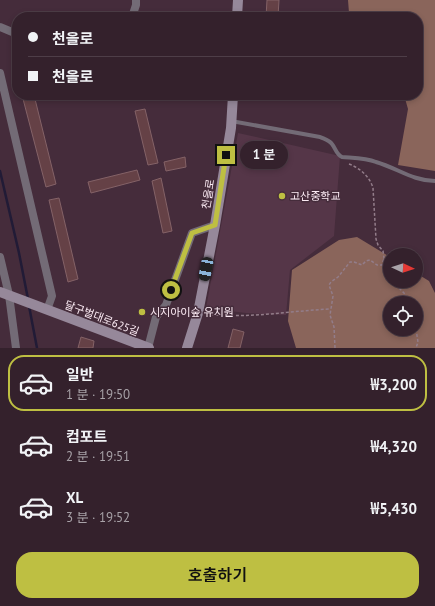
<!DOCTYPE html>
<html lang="ko">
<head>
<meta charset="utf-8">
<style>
  :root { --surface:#34212c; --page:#3f2e38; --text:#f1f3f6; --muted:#a9a3a9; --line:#4e3e48; --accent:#bebf42 }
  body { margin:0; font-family:"PT Sans","Noto Sans KR",sans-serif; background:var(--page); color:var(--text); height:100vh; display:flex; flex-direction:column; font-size:15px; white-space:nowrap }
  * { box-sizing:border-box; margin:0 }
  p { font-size:13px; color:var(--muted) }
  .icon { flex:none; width:22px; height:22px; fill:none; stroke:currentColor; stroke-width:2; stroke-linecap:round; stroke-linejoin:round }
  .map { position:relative; height:348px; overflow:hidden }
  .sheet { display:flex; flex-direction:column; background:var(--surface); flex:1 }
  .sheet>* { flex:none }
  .hud { position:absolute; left:12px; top:12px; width:411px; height:88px; border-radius:16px; box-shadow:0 2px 6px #0003,0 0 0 1px var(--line); display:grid; align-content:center; height:88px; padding:0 16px; background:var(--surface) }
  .needle { width:26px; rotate:94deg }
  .controls { position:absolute; left:383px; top:248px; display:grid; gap:8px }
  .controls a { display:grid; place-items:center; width:40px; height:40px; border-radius:50%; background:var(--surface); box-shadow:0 2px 6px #0003,0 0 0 1px var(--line); font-size:20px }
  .end { position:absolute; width:18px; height:18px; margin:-9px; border:5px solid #bebf42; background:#111; box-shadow:0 0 0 2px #111 }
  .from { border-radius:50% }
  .bubble { position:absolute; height:28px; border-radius:14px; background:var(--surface); box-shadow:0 2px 6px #0003,0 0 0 1px var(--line); font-size:13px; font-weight:600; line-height:28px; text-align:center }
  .car { position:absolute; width:12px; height:24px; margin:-12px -6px; border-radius:5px; box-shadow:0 0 3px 1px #0007; background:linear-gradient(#222 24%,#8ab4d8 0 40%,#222 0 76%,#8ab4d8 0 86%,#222 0) }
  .hud b { display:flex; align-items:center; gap:14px; height:38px; font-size:15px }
  .hud b+b { border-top:1px solid var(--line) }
  .hud i { width:10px; height:10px; background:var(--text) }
  ul { padding:7px 0 0; list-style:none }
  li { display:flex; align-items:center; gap:12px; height:56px; margin:0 8px 6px; padding:0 8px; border:2px solid transparent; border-radius:16px }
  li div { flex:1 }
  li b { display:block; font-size:15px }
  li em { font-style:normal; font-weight:600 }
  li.active { border-color:var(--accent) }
  li>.icon { width:36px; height:36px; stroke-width:1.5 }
  .action { display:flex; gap:8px; margin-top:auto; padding:8px 16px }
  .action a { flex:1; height:46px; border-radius:16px; background:var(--accent); color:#111; font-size:16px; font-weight:600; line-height:46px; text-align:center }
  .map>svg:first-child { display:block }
  .built { fill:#553648 }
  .forest { fill:#8a655b; fill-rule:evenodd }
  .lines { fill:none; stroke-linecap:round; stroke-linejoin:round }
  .stream { stroke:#211b36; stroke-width:2.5 }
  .building { fill:#654146; stroke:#846267 }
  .path { stroke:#937d8a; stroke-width:1.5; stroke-dasharray:3 2; stroke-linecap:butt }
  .lane { stroke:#736b76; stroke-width:4 }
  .street { stroke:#736b76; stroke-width:8 }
  .secondary { stroke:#96889a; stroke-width:10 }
  .route { stroke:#bebf42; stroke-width:5 }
  .poi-dot { fill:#bebf42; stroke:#452c3b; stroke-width:1.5 }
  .labels { text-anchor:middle; stroke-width:3; stroke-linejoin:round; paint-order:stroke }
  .street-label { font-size:11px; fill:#fcebf4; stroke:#452c3b }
  .poi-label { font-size:11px; fill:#fcebf4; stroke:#452c3b; text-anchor:start }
</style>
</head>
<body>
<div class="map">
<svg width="435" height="348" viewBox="0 0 435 348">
  <rect width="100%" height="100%" fill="#452c3b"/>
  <path class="built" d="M238,133L340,156L334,236L290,270L286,315L246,313L206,308Z"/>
  <g class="forest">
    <path d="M348,0H435V171L398,165L408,109L404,95H418V17H353L349,13Z"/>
    <path d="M357,237L390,257V281H416V273L429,281L435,293V348H296L288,321L292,270L339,240ZM390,303H416V329H390Z"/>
  </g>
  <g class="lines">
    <g class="stream">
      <path d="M0,171L19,253L28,299"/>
      <path d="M29,306L37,348"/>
    </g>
  </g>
  <g class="building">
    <path d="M267,0H279L278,17H266Z"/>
    <path d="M22,95H34L56,184L46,187Z"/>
    <path d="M145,109L158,163L148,165L135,111Z"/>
    <path d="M185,157L186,167L166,171L164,162Z"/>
    <path d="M137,170L140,180L91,193L88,182Z"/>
    <path d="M161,178L172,231L163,233L152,181Z"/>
    <path d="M59,198L78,279L68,282L49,200Z"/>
    <path d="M233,329L244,332L240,348H228Z"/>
    <path d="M81,337L94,341L93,348H78Z"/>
  </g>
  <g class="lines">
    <g class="path">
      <path d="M349,164C360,168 370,177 373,188L376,239L378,245L383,251L384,258L390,266L388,274L390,279"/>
      <path d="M392,281L405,294L409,303"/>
      <path d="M206,314C248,319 288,311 330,309"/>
      <path d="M416,329L418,342L416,348"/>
      <path d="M335,348L334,327L330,315L333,296L329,285L331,282L338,277L350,262H354L362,265L366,261L370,260L377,265H382L384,258"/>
    </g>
    <path class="lane" d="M231,121L320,137C324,139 329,140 332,144C336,149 336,154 342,157C353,158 366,158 376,162C397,168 413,181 435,181"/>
    <g class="street">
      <path d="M132,17L136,5V0"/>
      <path d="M0,27L17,34"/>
      <path d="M0,73L52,296L47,310"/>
      <path d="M208,95L233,97"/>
      <path d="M0,257L9,295L16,348"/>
      <path d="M148,348L156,317L166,305L192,233L215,225"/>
    </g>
    <g class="secondary">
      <path d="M237,17L238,0"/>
      <path d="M0,292L149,348"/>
      <path d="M187,348L198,313L215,225L231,128L233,95"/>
    </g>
  </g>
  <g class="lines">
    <path class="route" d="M171,290L192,233L215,225L226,155"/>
  </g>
  <g class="poi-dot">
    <circle cx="282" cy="196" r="4"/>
    <circle cx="142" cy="312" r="4"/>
  </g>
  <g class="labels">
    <g class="street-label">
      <text transform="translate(208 194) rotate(-81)" y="4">천을로</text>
      <text transform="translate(102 318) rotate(21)" y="4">달구벌대로625길</text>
    </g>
    <g class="poi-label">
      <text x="290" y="200">고산중학교</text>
      <text x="150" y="316">시지아이숲 유치원</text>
    </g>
  </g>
</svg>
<div class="controls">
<a><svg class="needle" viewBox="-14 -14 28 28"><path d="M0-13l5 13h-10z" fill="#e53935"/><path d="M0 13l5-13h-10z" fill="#a9a3a9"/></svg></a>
<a><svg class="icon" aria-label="locate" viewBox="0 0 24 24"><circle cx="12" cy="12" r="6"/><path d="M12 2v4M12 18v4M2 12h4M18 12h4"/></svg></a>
</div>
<i class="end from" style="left:171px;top:290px"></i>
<i class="end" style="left:226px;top:155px"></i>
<div class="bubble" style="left:240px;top:141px;width:48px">1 분</div>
<i class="car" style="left:206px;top:269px;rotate:191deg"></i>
<div class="hud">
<b><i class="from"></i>천을로</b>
<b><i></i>천을로</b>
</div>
</div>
<section class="sheet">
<ul>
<li class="active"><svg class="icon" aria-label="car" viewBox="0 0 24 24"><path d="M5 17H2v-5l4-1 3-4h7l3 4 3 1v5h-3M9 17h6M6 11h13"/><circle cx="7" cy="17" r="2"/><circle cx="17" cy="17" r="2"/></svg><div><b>일반</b><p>1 분 · 19:50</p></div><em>₩3,200</em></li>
<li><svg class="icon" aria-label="car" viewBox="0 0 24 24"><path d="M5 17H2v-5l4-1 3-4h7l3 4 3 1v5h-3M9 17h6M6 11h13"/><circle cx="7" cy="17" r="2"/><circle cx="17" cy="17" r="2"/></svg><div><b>컴포트</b><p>2 분 · 19:51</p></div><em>₩4,320</em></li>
<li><svg class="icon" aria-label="car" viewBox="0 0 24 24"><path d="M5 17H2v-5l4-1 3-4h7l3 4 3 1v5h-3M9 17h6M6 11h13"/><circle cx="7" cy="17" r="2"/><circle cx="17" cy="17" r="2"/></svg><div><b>XL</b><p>3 분 · 19:52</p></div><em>₩5,430</em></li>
</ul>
<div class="action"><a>호출하기</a></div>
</section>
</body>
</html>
